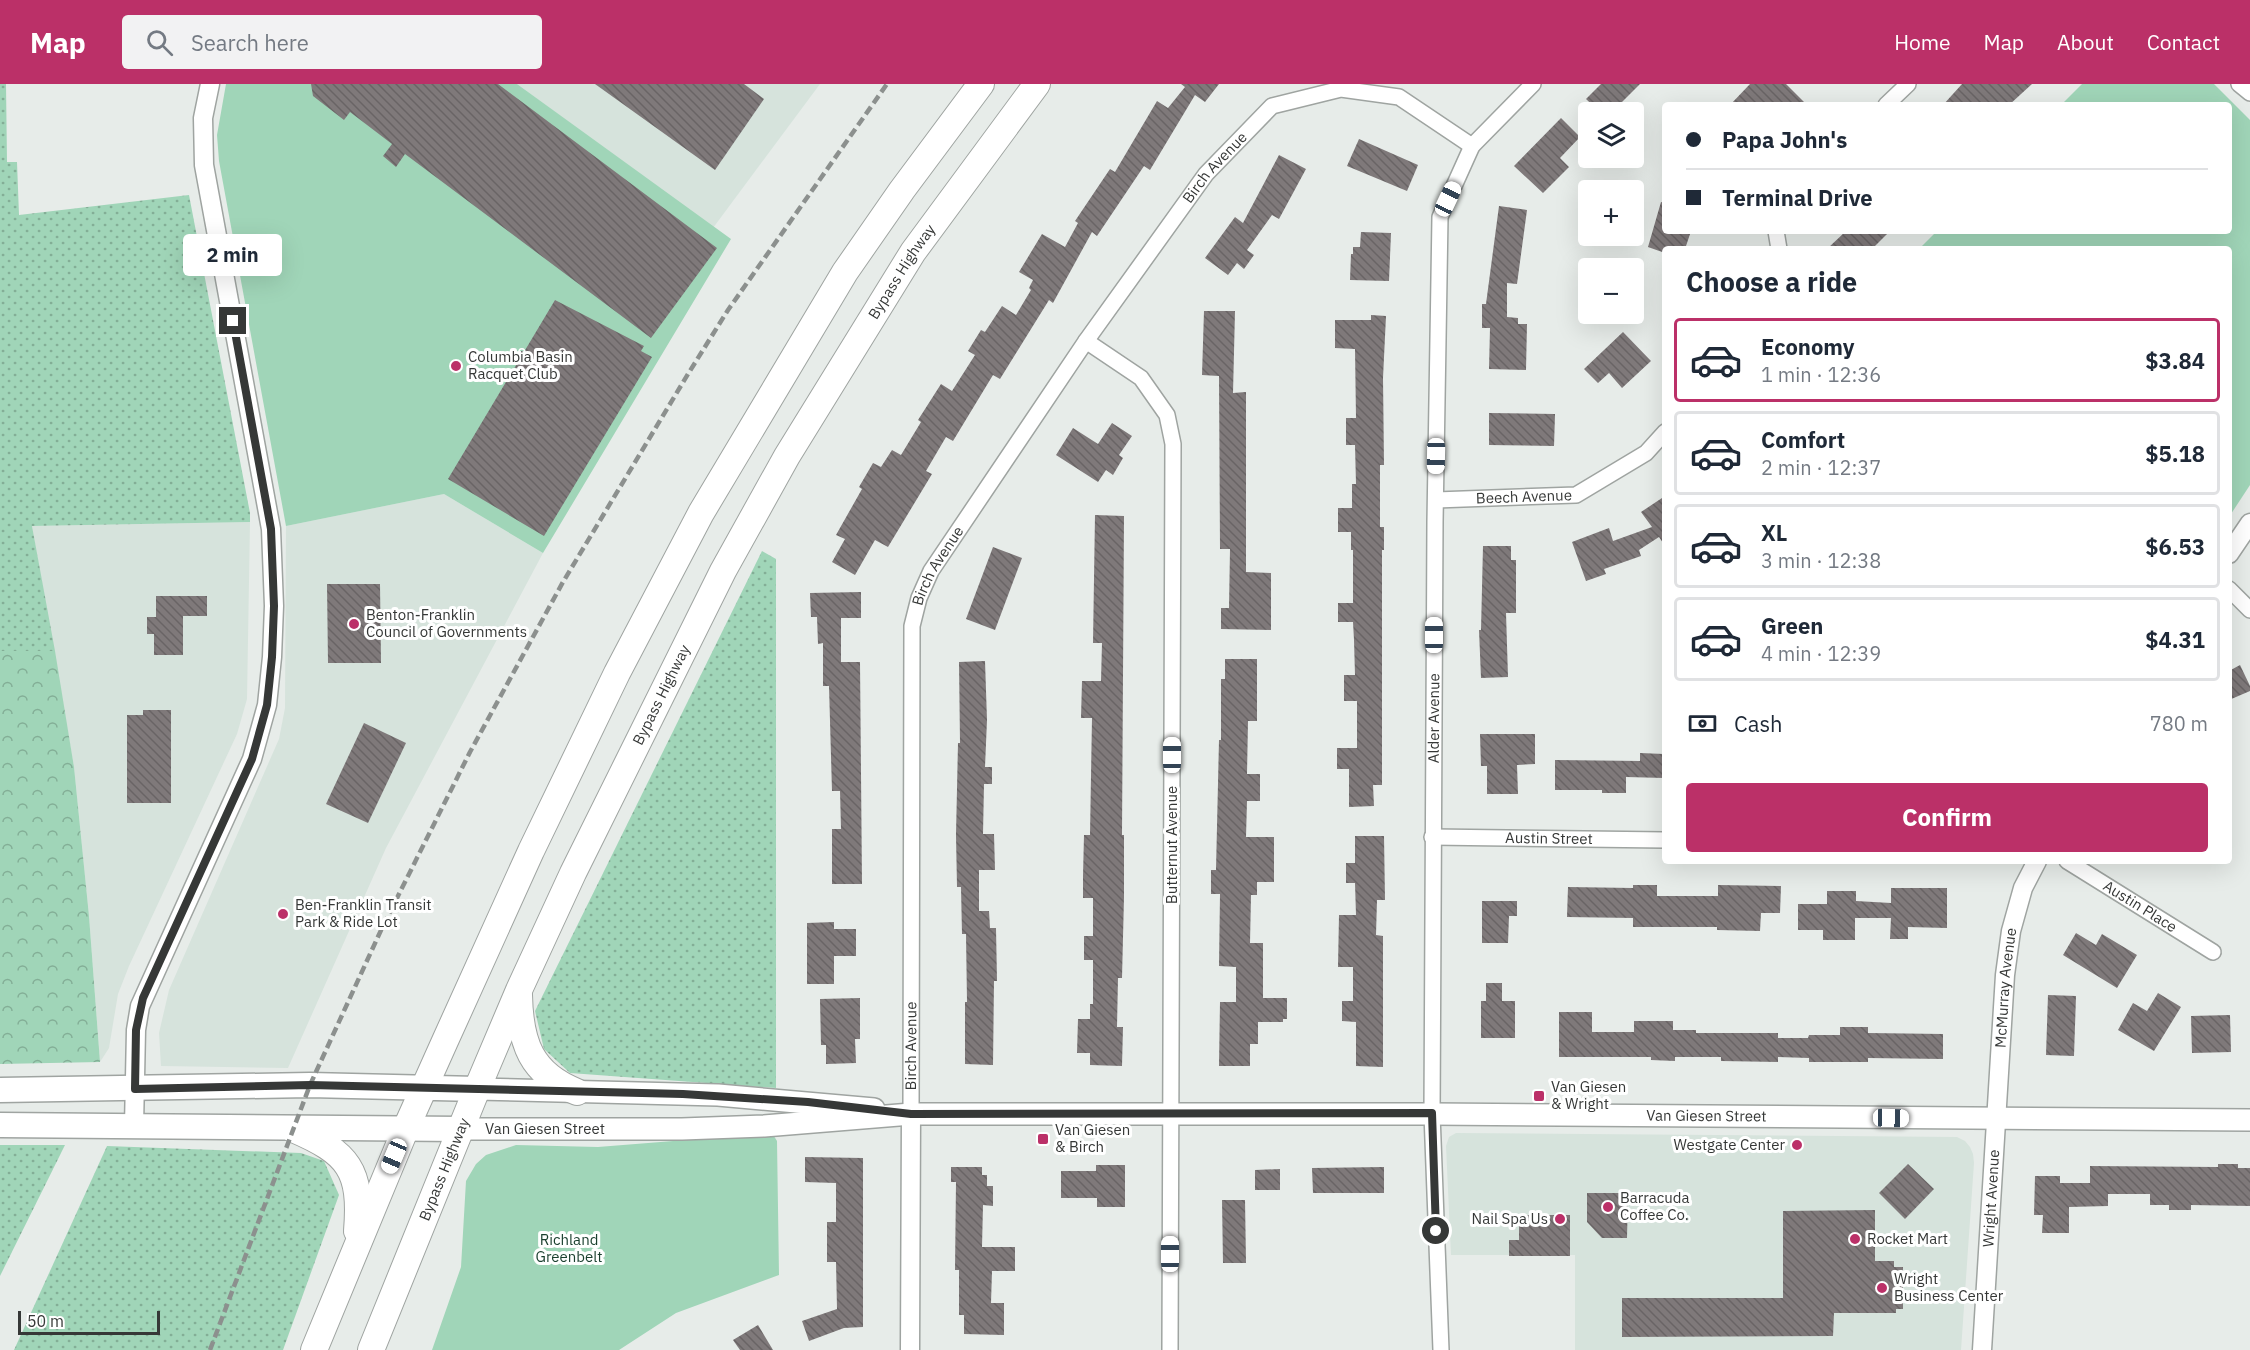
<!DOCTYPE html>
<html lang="en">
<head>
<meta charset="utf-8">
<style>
  :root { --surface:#fff; --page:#f2f2f3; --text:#1f2937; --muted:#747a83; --line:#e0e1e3; --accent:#bb3068 }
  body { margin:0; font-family:"IBM Plex Sans",sans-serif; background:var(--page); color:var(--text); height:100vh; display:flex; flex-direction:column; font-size:22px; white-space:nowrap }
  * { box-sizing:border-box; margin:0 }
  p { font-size:20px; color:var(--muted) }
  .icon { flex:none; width:33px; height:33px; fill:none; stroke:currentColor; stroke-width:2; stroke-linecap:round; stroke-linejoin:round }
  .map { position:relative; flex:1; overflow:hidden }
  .details { position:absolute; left:1662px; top:162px; width:570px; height:618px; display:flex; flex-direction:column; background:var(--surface); border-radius:6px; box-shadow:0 6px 24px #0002 }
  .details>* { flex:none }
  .hud { position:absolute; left:1662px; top:18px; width:570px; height:132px; border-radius:6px; box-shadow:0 6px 24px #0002; display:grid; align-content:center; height:132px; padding:0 24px; background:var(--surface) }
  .tools { position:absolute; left:1578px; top:18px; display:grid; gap:12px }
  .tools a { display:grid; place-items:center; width:66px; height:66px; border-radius:6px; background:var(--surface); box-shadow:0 6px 24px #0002; font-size:30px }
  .scale { position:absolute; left:18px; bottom:15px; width:142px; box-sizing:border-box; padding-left:6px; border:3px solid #363837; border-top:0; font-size:16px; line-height:21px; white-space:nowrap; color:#363837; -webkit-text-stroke:4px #fff; paint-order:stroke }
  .end { position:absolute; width:27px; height:27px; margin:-14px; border:8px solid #363837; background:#fff; box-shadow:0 0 0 3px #fff }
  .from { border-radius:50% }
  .bubble { position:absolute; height:42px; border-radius:6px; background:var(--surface); box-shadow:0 6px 24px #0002; font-size:20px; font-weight:800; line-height:42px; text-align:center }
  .car { position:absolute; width:18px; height:36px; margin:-18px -9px; border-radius:8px; box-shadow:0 0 4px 2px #0007; background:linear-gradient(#fff 24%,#345 0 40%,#fff 0 76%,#345 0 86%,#fff 0) }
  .hud b { display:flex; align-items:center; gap:21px; height:57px; font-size:22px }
  .hud b+b { border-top:2px solid var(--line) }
  .hud i { width:15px; height:15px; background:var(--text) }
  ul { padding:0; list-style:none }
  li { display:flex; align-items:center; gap:18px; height:84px; margin:0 12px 9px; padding:0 12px; border:3px solid var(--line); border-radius:6px }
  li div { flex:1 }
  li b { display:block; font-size:22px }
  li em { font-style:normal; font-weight:800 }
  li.current { border-color:var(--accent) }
  li>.icon { width:54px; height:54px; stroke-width:1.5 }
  h2 { padding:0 24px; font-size:27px; line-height:72px }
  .pay { display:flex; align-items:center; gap:15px; height:66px; padding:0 24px; font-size:22px }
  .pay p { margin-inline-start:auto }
  .action { display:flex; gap:12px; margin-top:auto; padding:12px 24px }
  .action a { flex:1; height:69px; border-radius:6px; background:var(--accent); color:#fff; font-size:24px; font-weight:800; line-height:69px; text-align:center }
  header { display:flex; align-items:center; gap:36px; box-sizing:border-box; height:84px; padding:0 30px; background:var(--accent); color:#fff }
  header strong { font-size:28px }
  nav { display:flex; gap:33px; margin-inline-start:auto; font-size:21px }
  .search { width:420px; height:54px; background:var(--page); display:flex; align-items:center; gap:15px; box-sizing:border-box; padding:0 21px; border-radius:6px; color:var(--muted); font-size:22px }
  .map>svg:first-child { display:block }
  .built { fill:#d6e3dc }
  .grass { fill:url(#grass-dots) }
  .forest { fill:url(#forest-crowns) }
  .park { fill:#a0d5b8 }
  .building { fill:url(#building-back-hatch) }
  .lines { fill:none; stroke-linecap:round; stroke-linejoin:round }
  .minor-casing { stroke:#9fa4a1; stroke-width:18 }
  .tertiary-casing { stroke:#9fa4a1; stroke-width:21 }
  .secondary-casing { stroke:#9fa4a1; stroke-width:24 }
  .primary-casing { stroke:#9fa4a1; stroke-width:27 }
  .trunk-casing { stroke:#9fa4a1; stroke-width:28 }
  .minor { stroke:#fff; stroke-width:15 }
  .tertiary { stroke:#fff; stroke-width:18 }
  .secondary { stroke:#fff; stroke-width:21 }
  .primary { stroke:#fff; stroke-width:24 }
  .trunk { stroke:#fff; stroke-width:26 }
  .rail { stroke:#8c908e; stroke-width:4.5; stroke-dasharray:9 4.5; stroke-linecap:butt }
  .route { stroke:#363837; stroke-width:8 }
  .poi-dot { fill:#bb3068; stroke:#fff; stroke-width:2 }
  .labels { text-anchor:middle; stroke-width:6; stroke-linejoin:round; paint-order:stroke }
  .street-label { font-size:15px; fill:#363837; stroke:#fff }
  .poi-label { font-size:15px; fill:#363837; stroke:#fff; text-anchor:start }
  .park-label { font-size:15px; fill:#1a3f2e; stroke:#fff }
</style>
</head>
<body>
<header>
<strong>Map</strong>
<div class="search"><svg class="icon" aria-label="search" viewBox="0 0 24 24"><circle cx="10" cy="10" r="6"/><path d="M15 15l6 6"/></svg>Search here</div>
<nav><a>Home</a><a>Map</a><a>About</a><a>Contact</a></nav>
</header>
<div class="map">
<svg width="2250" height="1266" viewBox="0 0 2250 1266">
  <defs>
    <pattern id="grass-dots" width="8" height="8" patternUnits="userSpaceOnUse" patternTransform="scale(1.5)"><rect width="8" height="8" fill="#a0d5b8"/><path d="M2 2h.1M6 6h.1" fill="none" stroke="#83ae96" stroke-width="1.8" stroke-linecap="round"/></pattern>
    <pattern id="forest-crowns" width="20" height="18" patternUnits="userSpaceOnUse" patternTransform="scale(1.5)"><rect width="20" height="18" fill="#a0d5b8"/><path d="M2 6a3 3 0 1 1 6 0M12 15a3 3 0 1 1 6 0" fill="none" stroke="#83ae96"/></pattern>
    <pattern id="building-back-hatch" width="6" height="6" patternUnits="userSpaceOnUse" patternTransform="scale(1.5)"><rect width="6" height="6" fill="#7f797a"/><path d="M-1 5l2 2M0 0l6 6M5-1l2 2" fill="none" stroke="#696465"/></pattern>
  </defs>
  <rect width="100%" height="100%" fill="#e7ece9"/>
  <g class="built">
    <path d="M517,0H820L713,144Z"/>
    <path d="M444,410L543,469L386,764L288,984L161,982L159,949L169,906L279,655L285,624L286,442Z"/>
    <path d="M250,438L247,615L237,650L129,882L118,910L109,964L100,978L89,832L74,683L32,442Z"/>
    <path d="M1456,1049L1957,1053L1965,1057L1970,1063L1973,1070L1974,1079L1961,1266H1575V1171H1451L1446,1062L1449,1053Z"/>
  </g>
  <g class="grass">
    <path d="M0,0H6L7,78H17L19,131L189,111L250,429V438L32,442L55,567H0Z"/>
    <path d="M762,467L776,475V1004L570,989L544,965L535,927Z"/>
    <path d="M0,1061H65L0,1192Z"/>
    <path d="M107,1062L301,1069L324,1077L339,1111L283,1266H14Z"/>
  </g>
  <path class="forest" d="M0,567H55L74,683L89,832L100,978L0,980Z"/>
  <g class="park">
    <path d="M226,0H517L731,155L543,469L444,410L286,442L219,77L217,51Z"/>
    <path d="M2082,0H2214L2250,36V401L2229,433V165H1919L1937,147H2229V21H2061Z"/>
    <path d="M772,1049L777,1057L779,1191L676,1229L619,1266H432L461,1183L466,1097L476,1080L486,1071L516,1061L598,1063Z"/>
  </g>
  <g class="building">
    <path d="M311,0H498L717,164L651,254L405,70L396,83L383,72L392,60L350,28L344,36L313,12Z"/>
    <path d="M595,0H744L764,15L715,86Z"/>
    <path d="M1181,0H1219L1205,18L1195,11L1150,86L1144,82L1097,152L1092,148L1053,219L1049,216L1000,295L993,291L953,357L946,353L926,387L932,390L888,463L875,456L855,491L832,478L845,455L836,451L862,405L859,403L873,379L881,383L892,366L901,371L921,338L918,336L941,300L952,307L975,271L968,267L981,246L985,248L1002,222L1016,231L1031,206L1029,204L1033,196L1019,188L1042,150L1065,163L1078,139L1075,137L1110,85L1115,88L1157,17L1168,24L1185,3Z"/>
    <path d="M1601,0H1640L1612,28H1600L1586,15Z"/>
    <path d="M1750,0H1786L1807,21H1730Z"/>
    <path d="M1962,0H2032L2009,21H1943Z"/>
    <path d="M1561,34L1580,53L1560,74L1569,83L1543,109L1514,82Z"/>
    <path d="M1359,55L1418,81L1407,107L1347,82Z"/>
    <path d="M1279,71L1306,85L1279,135L1272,131L1247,166L1254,171L1244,185L1237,179L1228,191L1205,174L1235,133L1243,139Z"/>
    <path d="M1661,118L1665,119V147H1691L1685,165H1665V169L1648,163Z"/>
    <path d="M1499,122L1527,126L1517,200L1507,199V233L1518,234V240H1527L1526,286L1489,285L1490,244H1482V220H1486Z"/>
    <path d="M1846,147H1890L1872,165H1827Z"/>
    <path d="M1361,148L1391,149L1389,197L1350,196L1351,170H1353V163H1360Z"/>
    <path d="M555,216L644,262L641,267L652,273L544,452L448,395Z"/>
    <path d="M1204,227H1235L1233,309L1246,308V488L1271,489V546L1221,545V524H1229L1230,465H1220L1219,292L1202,291Z"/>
    <path d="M1371,231L1386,232L1383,294L1384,381H1380V443H1384V466H1382V701H1373L1374,722L1349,723V685H1337V664H1357V617H1344V591H1355L1354,556L1353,538H1338V519H1353V466H1351V448H1338V424H1352V400H1356L1355,361H1346V334H1356L1355,265L1335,264V236H1371Z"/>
    <path d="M1623,248L1651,277L1622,304L1609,289L1598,299L1584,285Z"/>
    <path d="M1489,329L1555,330L1554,362L1489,361Z"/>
    <path d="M1112,339L1132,352L1119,371L1123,374L1113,391L1106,386L1098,398L1056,371L1073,344L1098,360Z"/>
    <path d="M1665,412V462L1659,453L1639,466L1641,472L1604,485L1606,490L1586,497L1572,458L1609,444L1613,457L1652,443L1641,428Z"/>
    <path d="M1095,431L1124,432L1122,751H1124V813L1122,894H1118L1117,943H1123L1122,982L1090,981V969H1077L1078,935H1090V920H1093V876H1084V852H1093V814H1083V792L1084,751H1090L1092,634H1081L1082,597H1101L1102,559H1093Z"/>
    <path d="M1483,462H1511V476H1516V529H1506L1508,593L1481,594L1479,546H1481Z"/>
    <path d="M993,463L1022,474L995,546L966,535Z"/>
    <path d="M327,500H380L381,579H328Z"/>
    <path d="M861,508V534H841V578H860L862,800H832V745H841L840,707H832L829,602H823V559L818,560L817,533H811L810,509Z"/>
    <path d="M156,512H207V532H183V571H154V550H147V533H156Z"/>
    <path d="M1225,575H1257V637H1248L1247,690H1260V717H1247L1246,753H1274V798H1257V811H1251L1250,859H1263V914H1287V935H1283V938H1258V960H1250V982H1219L1220,918H1236V883L1219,882L1220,810H1211V786H1216L1219,656H1221V595H1225Z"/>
    <path d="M985,577L987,636L985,683H992V700H984L983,750H994L995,786H979V827H989L990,844H996L997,897H994L993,981L965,980V918H967L966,850H962L961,803H957L956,751L958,659H960L959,578Z"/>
    <path d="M2240,581L2250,602V607L2229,616V587Z"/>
    <path d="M143,626H171V719H127V631H143Z"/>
    <path d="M364,639L406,659L368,739L326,720Z"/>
    <path d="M1480,650H1535V680L1517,681L1518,710H1487V682H1481Z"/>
    <path d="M1640,669L1664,670L1665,694L1626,693V709H1602V706H1555V676L1640,677Z"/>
    <path d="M1355,752H1384L1385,816H1377L1376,851L1383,852V983L1356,982V938L1342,937V917H1353V883H1338L1339,831H1356L1355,799H1346V779H1355Z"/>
    <path d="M1633,801H1657V812H1718V801L1781,802L1780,829H1761L1760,847L1717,846V843H1633V834L1567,833L1568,803L1633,804Z"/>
    <path d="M1891,804H1947V844L1908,843V855H1890L1891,834H1855V856H1823V846H1798V820H1827V807H1856V817L1891,819Z"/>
    <path d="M1482,817H1517V832H1509L1508,859H1482Z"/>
    <path d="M834,838V845H856V872H834V900H807V839Z"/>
    <path d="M2076,849L2096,861L2102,850L2137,871L2117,904L2063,871Z"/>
    <path d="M1486,899H1502V917H1515V954H1481V917H1486Z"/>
    <path d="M2158,909L2181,923L2154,967L2118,946L2133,919L2147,927Z"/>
    <path d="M2048,911L2076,912L2074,972L2046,971Z"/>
    <path d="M860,914V955H855L856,979L826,980V961H821L820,915Z"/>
    <path d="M1559,928H1592V948H1634V937H1673V946H1696V949H1778V954H1808L1809,951H1840V943H1868V949L1943,950V975L1868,974V978H1809V974L1778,973V978L1721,977V973H1675V977L1651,976V973H1559Z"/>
    <path d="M2230,931L2231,968L2192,969L2191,932Z"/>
    <path d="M805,1073L863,1074V1243L844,1244L809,1257L802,1237L837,1225L836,1178H827V1138H836V1099L805,1098Z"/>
    <path d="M1908,1080L1934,1105L1905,1135L1879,1109Z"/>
    <path d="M2218,1080H2238V1084H2250V1122L2191,1121V1126H2169V1121H2150V1110H2108V1122L2069,1123V1149H2042L2043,1131H2034L2035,1092H2060V1099H2090V1082L2218,1083Z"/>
    <path d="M1096,1081H1125V1123H1097V1114H1061V1087H1096Z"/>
    <path d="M951,1083H982V1091H987V1102H993V1122L983,1121L982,1163H1015V1187H992L991,1219H1004V1251L964,1250V1231H959V1186H955L956,1098H951Z"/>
    <path d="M1384,1083V1109H1313L1312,1084Z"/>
    <path d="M1280,1085V1106H1255V1086Z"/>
    <path d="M1587,1109H1628L1627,1154H1602L1587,1138Z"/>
    <path d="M1222,1116H1245L1246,1179H1223Z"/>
    <path d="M1875,1126V1177H1894V1183H1903V1225H1896V1229H1834L1833,1252L1622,1253V1214H1783V1127Z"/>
    <path d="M1519,1131H1570V1172H1509V1156H1519Z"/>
    <path d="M758,1241L773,1266H740L733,1256Z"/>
  </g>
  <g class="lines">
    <g class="minor-casing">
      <g id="minor">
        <path d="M2239,0L2250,9"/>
        <path d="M1886,21L1908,0"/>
        <path d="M1776,147L1779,165"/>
        <path d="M1086,257L1141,294L1167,331L1173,360L1170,1266"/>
        <path id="s1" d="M1436,416L1576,411L1646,369L1665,348"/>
        <path d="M2229,505L2250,526"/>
        <path id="s2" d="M1432,753L1665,756"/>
        <path id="s3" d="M2067,777L2213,868"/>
        <path id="s4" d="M911,1030L912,542L919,514L931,487L1086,257L1206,90L1272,22L1341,5L1399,13L1472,62"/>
        <path id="s5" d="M1441,1266L1432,1030L1435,438L1440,133L1472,62L1533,0"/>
      </g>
    </g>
    <g class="tertiary-casing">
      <g id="tertiary">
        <path d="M2229,470L2250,439"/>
        <path d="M134,1042L136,946L140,922L252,675L267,621L272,573L274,522L271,445L204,81L203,34L210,0"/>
        <path d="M910,1266L911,1030"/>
        <path id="s6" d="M1982,1266L2005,891L2011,847L2023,804L2037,777"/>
      </g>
    </g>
    <g class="secondary-casing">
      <g id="secondary">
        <path d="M477,1005L718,1011L874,1025"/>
        <path id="s7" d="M461,1045H682L764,1042L911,1030H1432L2250,1036"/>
      </g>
    </g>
    <g class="primary-casing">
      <g id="primary">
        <path d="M0,1006L310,1001L477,1005"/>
        <path d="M0,1041L461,1045"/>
      </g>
    </g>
    <g class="trunk-casing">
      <g id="trunk">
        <path d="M519,911C520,959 531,990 577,1008"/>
        <path d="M293,1045C349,1069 362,1086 357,1147"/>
        <path d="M314,1266L406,1044L445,957L531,767L617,589L701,429L845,188L902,106L981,0"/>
        <path id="s8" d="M371,1266L477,1005L519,906L573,789L723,487L787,372L913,168L1037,0"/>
      </g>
    </g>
    <use href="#minor" class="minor"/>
    <use href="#tertiary" class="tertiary"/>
    <use href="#secondary" class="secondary"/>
    <use href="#primary" class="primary"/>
    <use href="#trunk" class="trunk"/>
    <path class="rail" d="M210,1266L310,1001L382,844L470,668L563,498L688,290L728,226L887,0"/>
  </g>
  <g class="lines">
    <path class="route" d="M233,237L271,445L274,522L272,573L267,621L252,675L143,914L136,946L135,1005L310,1001L683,1010L808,1018L911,1030L1432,1029L1436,1147"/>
  </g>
  <g class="poi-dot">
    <circle cx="456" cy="282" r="6"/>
    <circle cx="354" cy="540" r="6"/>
    <circle cx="283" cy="830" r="6"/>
    <rect x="1533" y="1006" width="12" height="12" rx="3"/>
    <rect x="1037" y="1049" width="12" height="12" rx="3"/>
    <circle cx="1797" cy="1061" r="6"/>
    <circle cx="1608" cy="1123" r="6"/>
    <circle cx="1560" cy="1135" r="6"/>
    <circle cx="1855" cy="1155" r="6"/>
    <circle cx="1882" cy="1204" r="6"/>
  </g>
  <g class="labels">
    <g class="street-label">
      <text dy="5" stroke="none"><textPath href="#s4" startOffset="1040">Birch Avenue</textPath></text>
      <text dy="5" stroke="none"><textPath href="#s8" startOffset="1204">Bypass Highway</textPath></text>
      <text dy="5" stroke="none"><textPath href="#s1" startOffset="88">Beech Avenue</textPath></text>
      <text dy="5" stroke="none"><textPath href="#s4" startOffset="554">Birch Avenue</textPath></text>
      <text dy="5" stroke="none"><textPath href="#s8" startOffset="717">Bypass Highway</textPath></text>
      <text dy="5" stroke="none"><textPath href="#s5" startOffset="632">Alder Avenue</textPath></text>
      <text dy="5" stroke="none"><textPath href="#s2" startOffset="117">Austin Street</textPath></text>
      <text transform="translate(1172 761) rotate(-90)" y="5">Butternut Avenue</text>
      <text dy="5" stroke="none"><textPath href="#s3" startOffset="86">Austin Place</textPath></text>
      <text dy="5" stroke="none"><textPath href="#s6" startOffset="363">McMurray Avenue</textPath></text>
      <text dy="5" stroke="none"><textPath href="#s4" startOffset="68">Birch Avenue</textPath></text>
      <text dy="5" stroke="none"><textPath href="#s7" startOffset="1246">Van Giesen Street</textPath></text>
      <text dy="5" stroke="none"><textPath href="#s7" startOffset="84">Van Giesen Street</textPath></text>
      <text dy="5" stroke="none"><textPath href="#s8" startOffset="195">Bypass Highway</textPath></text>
      <text dy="5" stroke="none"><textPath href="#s6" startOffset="152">Wright Avenue</textPath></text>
    </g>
    <g class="poi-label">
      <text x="468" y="278">Columbia Basin<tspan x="468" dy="17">Racquet Club</tspan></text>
      <text x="366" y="536">Benton-Franklin<tspan x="366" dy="17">Council of Governments</tspan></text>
      <text x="295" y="826">Ben-Franklin Transit<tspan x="295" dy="17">Park &amp; Ride Lot</tspan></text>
      <text x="1551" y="1008">Van Giesen<tspan x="1551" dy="17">&amp; Wright</tspan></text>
      <text x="1055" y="1051">Van Giesen<tspan x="1055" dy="17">&amp; Birch</tspan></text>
      <text x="1785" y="1066" text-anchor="end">Westgate Center</text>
      <text x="1620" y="1119">Barracuda<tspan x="1620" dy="17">Coffee Co.</tspan></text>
      <text x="1548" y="1140" text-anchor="end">Nail Spa Us</text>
      <text x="1867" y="1160">Rocket Mart</text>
      <text x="1894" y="1200">Wright<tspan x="1894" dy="17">Business Center</tspan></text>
    </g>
    <g class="park-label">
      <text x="569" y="1161">Richland<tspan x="569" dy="17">Greenbelt</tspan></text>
    </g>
  </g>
</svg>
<div class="tools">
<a><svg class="icon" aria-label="layers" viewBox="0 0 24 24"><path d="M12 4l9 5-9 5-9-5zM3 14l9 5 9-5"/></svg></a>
<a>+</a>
<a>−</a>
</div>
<div class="scale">50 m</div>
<i class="end from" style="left:1436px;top:1147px"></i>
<i class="end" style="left:233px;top:237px"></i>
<div class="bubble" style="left:183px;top:150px;width:99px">2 min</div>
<i class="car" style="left:1448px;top:115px;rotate:25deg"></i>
<i class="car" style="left:1436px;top:372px;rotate:181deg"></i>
<i class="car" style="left:1434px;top:551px;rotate:0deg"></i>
<i class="car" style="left:1172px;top:671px;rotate:0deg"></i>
<i class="car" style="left:1891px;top:1034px;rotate:91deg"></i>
<i class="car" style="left:394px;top:1072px;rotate:203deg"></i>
<i class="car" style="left:1170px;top:1170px;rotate:0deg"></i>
<div class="hud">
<b><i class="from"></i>Papa John's</b>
<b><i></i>Terminal Drive</b>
</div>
<section class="details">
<h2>Choose a ride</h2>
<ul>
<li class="current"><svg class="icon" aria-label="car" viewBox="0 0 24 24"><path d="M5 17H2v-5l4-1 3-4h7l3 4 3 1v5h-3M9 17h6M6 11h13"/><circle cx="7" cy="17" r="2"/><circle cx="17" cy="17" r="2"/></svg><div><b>Economy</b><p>1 min · 12:36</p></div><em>$3.84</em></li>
<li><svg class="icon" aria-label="car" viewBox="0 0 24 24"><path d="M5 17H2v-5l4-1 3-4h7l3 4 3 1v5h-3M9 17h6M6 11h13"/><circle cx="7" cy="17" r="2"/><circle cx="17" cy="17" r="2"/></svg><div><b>Comfort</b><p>2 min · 12:37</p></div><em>$5.18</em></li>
<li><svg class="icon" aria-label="car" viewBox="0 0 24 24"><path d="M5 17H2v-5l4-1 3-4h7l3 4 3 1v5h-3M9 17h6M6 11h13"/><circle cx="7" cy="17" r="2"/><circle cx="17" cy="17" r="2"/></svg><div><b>XL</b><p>3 min · 12:38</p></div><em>$6.53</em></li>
<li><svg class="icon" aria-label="car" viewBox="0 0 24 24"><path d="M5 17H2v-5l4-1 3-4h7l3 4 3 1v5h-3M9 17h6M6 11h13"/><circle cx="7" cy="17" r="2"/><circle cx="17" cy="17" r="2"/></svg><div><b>Green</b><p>4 min · 12:39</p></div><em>$4.31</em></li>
</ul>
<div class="pay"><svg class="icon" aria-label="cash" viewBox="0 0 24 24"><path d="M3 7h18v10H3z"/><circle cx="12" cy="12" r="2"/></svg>Cash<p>780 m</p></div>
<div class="action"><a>Confirm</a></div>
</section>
</div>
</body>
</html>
